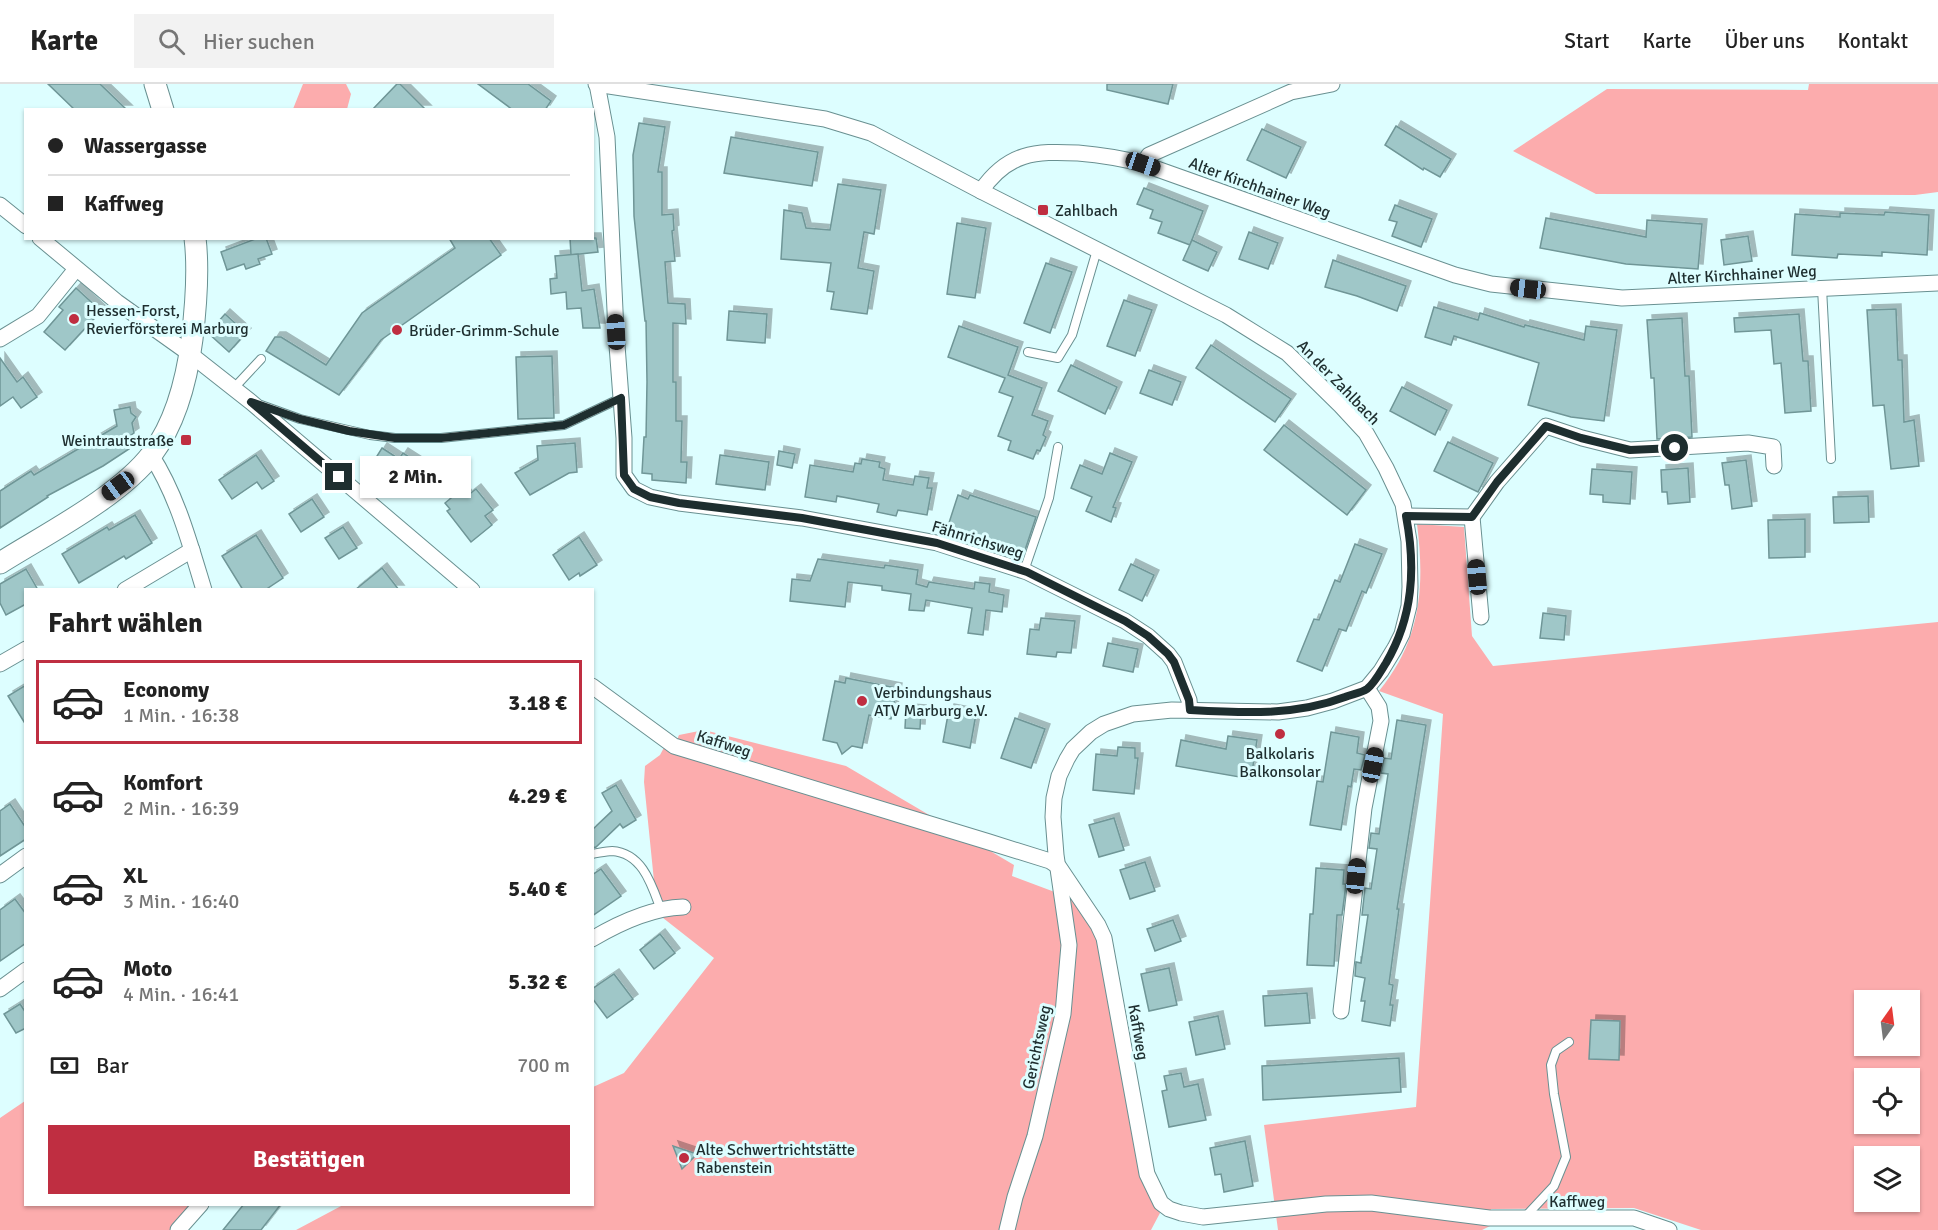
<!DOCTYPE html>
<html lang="de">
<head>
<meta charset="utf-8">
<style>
  :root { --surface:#fff; --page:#f2f2f2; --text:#222; --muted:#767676; --line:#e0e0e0; --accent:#bf2e41 }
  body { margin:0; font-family:Signika,sans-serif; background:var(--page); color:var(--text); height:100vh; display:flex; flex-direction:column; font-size:22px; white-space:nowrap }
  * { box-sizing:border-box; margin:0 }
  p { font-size:20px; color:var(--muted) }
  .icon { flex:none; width:33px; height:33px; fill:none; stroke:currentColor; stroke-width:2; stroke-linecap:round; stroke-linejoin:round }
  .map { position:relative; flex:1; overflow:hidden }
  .side { position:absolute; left:24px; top:504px; width:570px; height:618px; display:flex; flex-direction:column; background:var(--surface); border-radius:0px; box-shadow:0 2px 4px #0004 }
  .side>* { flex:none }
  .top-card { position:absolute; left:24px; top:24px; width:570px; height:132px; border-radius:0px; box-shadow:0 2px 4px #0004; display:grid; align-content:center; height:132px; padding:0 24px; background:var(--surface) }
  .needle { width:39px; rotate:14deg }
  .buttons { position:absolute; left:1854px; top:906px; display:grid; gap:12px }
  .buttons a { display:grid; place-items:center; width:66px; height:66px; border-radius:0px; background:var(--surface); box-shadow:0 2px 4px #0004; font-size:30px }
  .end { position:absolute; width:27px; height:27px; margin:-14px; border:8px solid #1e2e2f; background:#fff; box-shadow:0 0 0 3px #fff }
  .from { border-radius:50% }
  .bubble { position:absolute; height:42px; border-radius:0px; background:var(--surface); box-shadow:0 2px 4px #0004; font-size:20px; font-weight:800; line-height:42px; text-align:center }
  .car { position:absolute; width:18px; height:36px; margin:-18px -9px; border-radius:8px; box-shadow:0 0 4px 2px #0007; background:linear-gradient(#222 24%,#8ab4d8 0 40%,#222 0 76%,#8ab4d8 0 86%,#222 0) }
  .top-card b { display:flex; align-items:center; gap:21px; height:57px; font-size:22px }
  .top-card b+b { border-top:2px solid var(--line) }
  .top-card i { width:15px; height:15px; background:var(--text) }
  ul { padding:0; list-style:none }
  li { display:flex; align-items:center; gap:18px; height:84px; margin:0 12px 9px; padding:0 12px; border:3px solid transparent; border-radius:0px }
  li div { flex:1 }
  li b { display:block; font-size:22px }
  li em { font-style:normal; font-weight:800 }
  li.selected { border-color:var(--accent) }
  li>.icon { width:54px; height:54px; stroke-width:1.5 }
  h2 { padding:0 24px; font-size:27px; line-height:72px }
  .pay { display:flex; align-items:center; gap:15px; height:66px; padding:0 24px; font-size:22px }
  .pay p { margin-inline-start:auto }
  .button { display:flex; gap:12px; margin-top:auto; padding:12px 24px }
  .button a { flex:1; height:69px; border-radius:0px; background:var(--accent); color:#fff; font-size:24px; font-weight:800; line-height:69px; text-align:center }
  header { display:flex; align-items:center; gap:36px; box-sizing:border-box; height:84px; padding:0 30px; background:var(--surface); border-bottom:2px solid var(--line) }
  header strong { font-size:28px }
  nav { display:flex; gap:33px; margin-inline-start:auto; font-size:21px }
  .search { width:420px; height:54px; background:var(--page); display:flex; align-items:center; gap:15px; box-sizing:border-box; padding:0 21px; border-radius:0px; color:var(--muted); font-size:22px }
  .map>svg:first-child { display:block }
  .green { fill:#fcacad; fill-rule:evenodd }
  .building { fill:#9fc7c8; stroke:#6f9697; stroke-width:1.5; filter:url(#shadow) }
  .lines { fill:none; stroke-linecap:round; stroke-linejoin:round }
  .service-casing { stroke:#699091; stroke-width:10 }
  .minor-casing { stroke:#699091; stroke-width:17 }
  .secondary-casing { stroke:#699091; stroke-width:23 }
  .service { stroke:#fff; stroke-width:8 }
  .minor { stroke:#fff; stroke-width:15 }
  .secondary { stroke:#fff; stroke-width:21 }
  .route { stroke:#1e2e2f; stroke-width:8 }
  .poi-dot { fill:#bf2e41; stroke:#ddfeff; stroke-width:2 }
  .labels { text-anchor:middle; stroke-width:6; stroke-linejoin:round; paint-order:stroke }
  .street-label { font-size:16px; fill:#1e2e2f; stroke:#ddfeff }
  .poi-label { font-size:16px; fill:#1e2e2f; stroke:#ddfeff; text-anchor:start }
</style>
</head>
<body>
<header>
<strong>Karte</strong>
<div class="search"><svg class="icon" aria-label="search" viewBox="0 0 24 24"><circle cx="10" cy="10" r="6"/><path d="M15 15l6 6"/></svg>Hier suchen</div>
<nav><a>Start</a><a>Karte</a><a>Über uns</a><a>Kontakt</a></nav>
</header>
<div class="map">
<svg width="1938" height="1146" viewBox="0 0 1938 1146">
  <defs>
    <filter id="shadow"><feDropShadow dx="5" dy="-5" stdDeviation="0" flood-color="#0004"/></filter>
  </defs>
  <rect width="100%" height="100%" fill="#ddfeff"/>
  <g class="green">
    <path d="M303,0H346L351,10L347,25H293Z"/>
    <path d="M1809,0H1938V108L1915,111L1596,110L1513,67L1607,5L1808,6Z"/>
    <path d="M1417,440L1464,443L1472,552L1493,582L1938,538V1146H1701L1634,1124L1491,1125L1492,1141L1482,1146H1278L1264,1041L1416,1023L1443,630L1379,607C1421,556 1425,503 1417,440ZM1864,916H1910V962H1864ZM1864,994H1910V1040H1864ZM1864,1072H1910V1118H1864Z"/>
    <path d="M704,646L846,682L1014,781L1012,792L1076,816L1093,847L1108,885L1141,1094L1160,1129L1151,1146H296L343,1121L592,1120L593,1003L624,989L714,874L658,830L664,827L654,797L644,698L645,682L660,671L667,658H676L679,651Z"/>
    <path d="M25,1017L26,1120L194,1121L172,1146H0V1034Z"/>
  </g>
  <g class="building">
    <path d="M48,0H100L127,26H75Z"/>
    <path d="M397,0H400L426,26H372Z"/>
    <path d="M478,0H528L551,17L545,26H513Z"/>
    <path d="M1107,0H1173L1168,20L1107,6Z"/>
    <path d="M639,39L665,43L658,88H662V131L673,130L674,146L672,147L675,177L665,178L668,219L685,220L686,240L673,239V298H676V337H682L681,378H687L686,399L652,396V390L642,389L644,353H646L647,298L646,237H645L634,132L633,71Z"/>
    <path d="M1396,42L1451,75L1440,93L1424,84L1423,86L1385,61Z"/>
    <path d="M1262,45L1301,63L1286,94L1247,76Z"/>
    <path d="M731,53L818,68L812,102L724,89Z"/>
    <path d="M838,100L881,106L874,150L864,148L858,184L874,187L867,230L831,225L834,208L827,207L831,179L781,175L784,126L802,129L806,144L830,146Z"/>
    <path d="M1144,104L1203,127L1190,161L1158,149L1162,138L1150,134L1153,126L1137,120Z"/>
    <path d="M1395,121L1432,135L1421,163L1392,152L1397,138L1389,136Z"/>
    <path d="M1885,128L1929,131L1927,171L1882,168V172L1838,170L1837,174L1792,171L1795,130L1840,133V129L1884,131Z"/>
    <path d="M1546,134L1646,153L1647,136L1702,140L1698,185L1626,180L1540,164Z"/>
    <path d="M957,139L986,144L975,214L947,210Z"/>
    <path d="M1249,148L1278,159L1268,185L1239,175Z"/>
    <path d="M1748,152L1752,177L1724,181L1721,156Z"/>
    <path d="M258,154H266L272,170L258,175L260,180L246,185L244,180L227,186L221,168Z"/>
    <path d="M449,154H489L501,171L381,256L339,311L266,267L275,253H281L326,281L362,229L455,164Z"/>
    <path d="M570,154H596L598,168L571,171Z"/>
    <path d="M1192,156L1217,168L1208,187L1183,176Z"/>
    <path d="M578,170L582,207L594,205L600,244H583L581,224L567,225L566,208L551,210L550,195L557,194L555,172Z"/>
    <path d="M1333,176L1406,202L1397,227L1357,212L1325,203Z"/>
    <path d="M1046,179L1072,188L1050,249L1024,239Z"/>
    <path d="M76,204L101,227L65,266L44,248L63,226L59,223Z"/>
    <path d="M1124,216L1152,226L1135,272L1107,262Z"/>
    <path d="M1434,223L1478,236L1480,229L1524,243L1525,241L1584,256L1586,242L1617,246L1604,337L1571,333L1528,321L1539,279L1454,252L1451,261L1425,253Z"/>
    <path d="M1896,225L1898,276H1902L1904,338L1914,336L1919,382L1891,385L1884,321L1873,322L1867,226Z"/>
    <path d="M729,227L767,230L765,259L727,256Z"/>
    <path d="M225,230L246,249L229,268L208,249Z"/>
    <path d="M1799,230L1803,277H1808L1811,327L1785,329L1781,279L1774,280L1771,246L1735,248L1734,234Z"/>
    <path d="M1682,234L1685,292H1689L1692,353L1657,355L1654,294H1651L1647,236Z"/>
    <path d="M959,242L1018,263L1008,291L1042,304L1032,331L1048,337L1043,351L1046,353L1040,367L1037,366L1033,375L1008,366L1011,357L998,352L1013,313L999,308L1005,294L948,273Z"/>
    <path d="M1211,261L1291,315L1275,338L1196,284Z"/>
    <path d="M552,272L554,334L518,335L516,273Z"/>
    <path d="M0,274L17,298L23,293L37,313L21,324L13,313L0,322Z"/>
    <path d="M1071,281L1117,303L1105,330L1058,307Z"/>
    <path d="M1149,286L1181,298L1172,321L1140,309Z"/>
    <path d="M1402,303L1447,326L1435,351L1390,327Z"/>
    <path d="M130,323L131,329L136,333L132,339L134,349L124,356L129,365L103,382L47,412L48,413L0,444V407L31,387L34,391L117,342L114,326Z"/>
    <path d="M1284,341L1366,406L1347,431L1264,366Z"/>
    <path d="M1448,358L1493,379L1478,408L1434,387Z"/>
    <path d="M575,359L577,388L569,389L530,411L515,389L538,376L537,362Z"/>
    <path d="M382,364L399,375L403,369L428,385L413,407L372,380Z"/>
    <path d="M779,367L795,370L792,384L777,381Z"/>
    <path d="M1110,369L1132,378L1113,423L1116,424L1111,438L1086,427L1092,413L1071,404L1080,381L1102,390Z"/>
    <path d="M256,371L274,397L262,405L257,398L232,415L219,396Z"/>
    <path d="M720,371L769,378L765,406L716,400Z"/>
    <path d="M862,375L880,378L879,383L885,385L883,396L913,401L915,392L929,394L927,404H932L927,431L898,426L896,432L877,428L879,420L837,412L836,418L805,413L810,381L853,388L855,379L861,380Z"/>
    <path d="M1746,376L1752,422L1732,425L1729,401H1725L1722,379Z"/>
    <path d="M1688,384L1690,418L1668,420L1667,408H1662L1661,386Z"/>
    <path d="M1592,385L1632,388L1630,420L1603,418V411L1590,410Z"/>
    <path d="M462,405L467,412L476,405L493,426L485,432L492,441L471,458L447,427L450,425L445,419Z"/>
    <path d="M958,411L968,415L970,411L1036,433L1024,469L980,455L978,462L962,457L964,452L947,445Z"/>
    <path d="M1868,412L1869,438L1834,439L1833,413Z"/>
    <path d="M312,415L324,433L301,448L289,430Z"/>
    <path d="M135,431L152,459L126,475L124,472L79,499L62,470L107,443L109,446Z"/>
    <path d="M1805,435V473L1769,474L1768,436Z"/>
    <path d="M343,443L357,464L339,475L325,454Z"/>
    <path d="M256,451L283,494L265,506H243L222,472Z"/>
    <path d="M579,453L597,481L580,492L579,489L569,496L553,471Z"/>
    <path d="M1355,460L1382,470L1366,509L1362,507L1346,547L1339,545L1322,587L1297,577L1314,535L1319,536L1335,496L1340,498Z"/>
    <path d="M818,475L884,484L885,481L918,486L916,500L927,503L929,498L974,505L975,498L990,500L989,508L1004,511L1002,528L986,526L983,551L968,549L972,524L926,516L924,527L909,526L911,510L882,506V502L848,498L845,523L790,517L792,495L810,497Z"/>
    <path d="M1131,480L1154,491L1142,517L1119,506Z"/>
    <path d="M382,484L399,506H355Z"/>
    <path d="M26,485L38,506H26V520L6,531L0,519V500Z"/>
    <path d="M1543,529L1566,532L1564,556L1540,554Z"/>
    <path d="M1041,534L1075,537L1071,569L1057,568L1056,573L1027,570L1030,545L1039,546Z"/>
    <path d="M1108,559L1138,565L1133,588L1103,582Z"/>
    <path d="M846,594L897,604L891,635L869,631L862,664L852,662L842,670L837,659L823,656L835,597L845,599Z"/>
    <path d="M26,601V641L8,612Z"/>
    <path d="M906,625L921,626L920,645L905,644Z"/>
    <path d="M949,625L976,630L970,664L943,658Z"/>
    <path d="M1015,634L1045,645L1031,684L1001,674Z"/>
    <path d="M1397,636L1426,641L1397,825H1399L1389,900L1393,901L1390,921H1393L1390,942L1362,937L1365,917H1361L1365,894L1355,892L1356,878L1361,879L1368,831H1362L1365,804L1371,805L1377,765L1369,764L1371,749L1379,750L1388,690L1381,689L1384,674L1391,675Z"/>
    <path d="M1331,648L1359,653L1357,669L1365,671L1361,686L1354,685L1351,703L1348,702L1341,746L1310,741L1317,697L1323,698Z"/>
    <path d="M1228,652L1257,656L1251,695L1176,682L1181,656L1226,665Z"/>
    <path d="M1118,663L1135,664V674H1138L1134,710L1093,706L1096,670L1117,672Z"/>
    <path d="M616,701L636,736L623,744L620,740L596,763L592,764V746L612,727L602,709Z"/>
    <path d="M10,720L26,744V755L0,772V727Z"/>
    <path d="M1114,734L1124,766L1099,773L1089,741Z"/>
    <path d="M1145,778L1155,807L1130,815L1120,786Z"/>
    <path d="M1316,784L1344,786L1343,800H1346L1342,831H1337L1334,882L1307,881L1310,830H1313Z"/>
    <path d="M601,785L621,812L592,832V791Z"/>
    <path d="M15,815L26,830V859L0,877V826Z"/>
    <path d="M1173,836L1181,857L1155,867L1147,845Z"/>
    <path d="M660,850L675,869L654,885L640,866Z"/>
    <path d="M1169,884L1177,921L1149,927L1141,890Z"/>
    <path d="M614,890L633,915L607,934L592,914V905Z"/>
    <path d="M1307,909L1310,939L1265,942L1263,912Z"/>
    <path d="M20,920L26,929V944L16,949L4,930Z"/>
    <path d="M1218,932L1225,965L1196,971L1189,938Z"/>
    <path d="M1591,936L1620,937L1619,976L1589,975Z"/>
    <path d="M1399,974L1401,1008L1263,1016L1262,982Z"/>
    <path d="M1181,989L1184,1003L1198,1000L1206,1036L1169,1043L1162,1007L1167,1006L1164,992Z"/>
    <path d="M1245,1057L1253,1102L1224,1108L1221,1090L1215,1091L1210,1064Z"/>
    <path d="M673,1062L697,1070L682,1085Z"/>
    <path d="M244,1120H281L261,1146H223Z"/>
  </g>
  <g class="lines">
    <g class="service-casing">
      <g id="service">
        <path d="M1822,204L1831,375"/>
        <path d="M1028,268L1058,274L1072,251L1097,166"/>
        <path d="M234,304L261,275"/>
        <path d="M261,321L300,335L370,351L395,354H441L564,341L621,314"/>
        <path d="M1024,487L1049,414L1058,363"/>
        <path d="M592,770C599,769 606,767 612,767C643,769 652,802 661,826"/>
        <path d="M1525,1133L1554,1102L1566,1073L1554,1010L1551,981L1556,967L1569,958"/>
      </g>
    </g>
    <g class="minor-casing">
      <g id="minor">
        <path d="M596,0L825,35L871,49L981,107L1226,231L1287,269L1341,322L1366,349L1386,384L1403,420L1409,457L1410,503L1409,522L1402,550L1395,564L1381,587L1367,604L1333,617L1307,624L1278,628L1172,626L1133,630L1104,640L1091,648L1073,665L1067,675L1059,692L1054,714L1053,733L1056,771L1069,861L1063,930L1035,1052L1015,1113L1007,1146"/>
        <path d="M597,0L607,53L616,248L624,354V391L634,405L650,413L679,419L802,434L937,459L1027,488L1125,537L1148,552L1168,570L1174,578L1189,616L1190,626"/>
        <path d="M1143,80L1149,71L1291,8L1332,0"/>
        <path d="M981,107C1008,68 1035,67 1078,69C1101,71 1121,74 1143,80L1455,191L1491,200L1622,214L1938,199"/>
        <path d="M0,121L26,142"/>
        <path d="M40,154L117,218L190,270L251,318L472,506"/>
        <path d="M0,255L38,232L76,185"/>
        <path d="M151,371C177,411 190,460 204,506"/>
        <path d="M1406,432L1472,433L1497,398L1546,342L1582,354L1630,366L1748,359L1773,363L1774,382"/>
        <path d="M1472,433L1481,533"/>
        <path d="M125,506L192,466"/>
        <path d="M0,580L26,565"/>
        <path d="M592,602L674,662L989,758L1050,777L1059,783L1098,841L1104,854L1147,1090L1161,1119L1169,1125L1181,1129L1203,1133L1326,1120L1371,1119L1489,1134H1634L1669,1146"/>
        <path d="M0,791L26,772"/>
        <path d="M592,855C619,839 651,824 683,823"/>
        <path d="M0,905L26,886"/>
        <path d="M1341,927L1364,724L1381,637L1379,623L1367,604"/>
        <path d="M178,1146L201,1120"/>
      </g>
    </g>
    <g class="secondary-casing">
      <g id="secondary">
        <path d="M155,0L163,26"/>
        <path d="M0,479C46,450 119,413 152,370C176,338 187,294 192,255C196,222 199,187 195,154"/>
      </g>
    </g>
    <use href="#service" class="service"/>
    <use href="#minor" class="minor"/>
    <use href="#secondary" class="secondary"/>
  </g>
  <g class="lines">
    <path class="route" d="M339,393L251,318L300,335L349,347L395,354H441L564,341L621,314L624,391L634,405L650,413L679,419L802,434L937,459L1027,488L1125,537L1148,552L1168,570L1174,578L1189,616L1190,626C1243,629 1295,632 1345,613C1352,610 1361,609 1367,605C1374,600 1381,587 1386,579C1413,533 1416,484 1406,432L1472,433L1497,398L1546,342L1581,354L1630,366L1675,364"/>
  </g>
  <g class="poi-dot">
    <rect x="1037" y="120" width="12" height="12" rx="3"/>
    <circle cx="74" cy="235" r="6"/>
    <circle cx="397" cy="246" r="6"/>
    <rect x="180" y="350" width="12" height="12" rx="3"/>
    <circle cx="862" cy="617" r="6"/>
    <circle cx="1280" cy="650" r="6"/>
    <circle cx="684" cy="1074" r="6"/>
  </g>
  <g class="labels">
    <g class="street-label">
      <text transform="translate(1260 103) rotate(20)" y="6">Alter Kirchhainer Weg</text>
      <text transform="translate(1742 190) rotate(-3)" y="6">Alter Kirchhainer Weg</text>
      <text transform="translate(1339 298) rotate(46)" y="6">An der Zahlbach</text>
      <text transform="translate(978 455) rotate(17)" y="6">Fähnrichsweg</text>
      <text transform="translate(724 659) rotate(18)" y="6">Kaffweg</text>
      <text transform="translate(1139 948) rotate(80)" y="6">Kaffweg</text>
      <text transform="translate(1036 963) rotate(-78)" y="6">Gerichtsweg</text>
      <text x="1577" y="1123">Kaffweg</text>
    </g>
    <g class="poi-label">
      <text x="1055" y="132">Zahlbach</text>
      <text x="86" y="232">Hessen-Forst,<tspan x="86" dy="18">Revierförsterei Marburg</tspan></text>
      <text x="409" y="252">Brüder-Grimm-Schule</text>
      <text x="174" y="362" text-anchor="end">Weintrautstraße</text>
      <text x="874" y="614">Verbindungshaus<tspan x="874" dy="18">ATV Marburg e.V.</tspan></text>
      <text x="1280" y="675" text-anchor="middle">Balkolaris<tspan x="1280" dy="18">Balkonsolar</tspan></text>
      <text x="696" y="1071">Alte Schwertrichtstätte<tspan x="696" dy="18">Rabenstein</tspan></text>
    </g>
  </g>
</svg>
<div class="buttons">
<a><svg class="needle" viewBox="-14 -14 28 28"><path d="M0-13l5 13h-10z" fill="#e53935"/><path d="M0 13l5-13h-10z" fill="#767676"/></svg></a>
<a><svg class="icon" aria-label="locate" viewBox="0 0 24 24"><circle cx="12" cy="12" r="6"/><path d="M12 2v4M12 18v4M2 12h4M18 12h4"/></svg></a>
<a><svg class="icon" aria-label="layers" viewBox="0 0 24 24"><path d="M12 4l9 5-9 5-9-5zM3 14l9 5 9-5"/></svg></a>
</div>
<i class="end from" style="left:1675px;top:364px"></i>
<i class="end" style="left:339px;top:393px"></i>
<div class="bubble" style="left:360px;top:372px;width:111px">2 Min.</div>
<i class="car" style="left:1143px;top:80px;rotate:109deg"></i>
<i class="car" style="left:1528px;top:205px;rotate:277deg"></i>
<i class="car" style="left:616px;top:248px;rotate:357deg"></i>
<i class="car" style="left:118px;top:402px;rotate:234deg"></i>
<i class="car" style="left:1477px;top:493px;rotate:355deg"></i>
<i class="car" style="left:1373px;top:681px;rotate:11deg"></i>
<i class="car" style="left:1356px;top:792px;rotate:6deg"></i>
<div class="top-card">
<b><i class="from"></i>Wassergasse</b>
<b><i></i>Kaffweg</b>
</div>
<section class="side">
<h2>Fahrt wählen</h2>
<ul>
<li class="selected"><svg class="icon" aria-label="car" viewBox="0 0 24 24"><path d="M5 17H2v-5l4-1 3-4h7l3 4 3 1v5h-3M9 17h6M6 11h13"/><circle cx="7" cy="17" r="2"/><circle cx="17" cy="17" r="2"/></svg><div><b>Economy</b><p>1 Min. · 16:38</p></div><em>3.18 €</em></li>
<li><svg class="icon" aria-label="car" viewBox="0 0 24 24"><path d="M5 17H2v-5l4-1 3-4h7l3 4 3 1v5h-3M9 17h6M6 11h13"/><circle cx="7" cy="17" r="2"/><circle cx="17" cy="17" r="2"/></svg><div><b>Komfort</b><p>2 Min. · 16:39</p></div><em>4.29 €</em></li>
<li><svg class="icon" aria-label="car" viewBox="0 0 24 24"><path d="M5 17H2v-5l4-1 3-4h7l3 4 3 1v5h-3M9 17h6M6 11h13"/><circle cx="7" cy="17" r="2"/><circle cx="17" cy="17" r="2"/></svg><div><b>XL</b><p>3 Min. · 16:40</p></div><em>5.40 €</em></li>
<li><svg class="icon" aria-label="car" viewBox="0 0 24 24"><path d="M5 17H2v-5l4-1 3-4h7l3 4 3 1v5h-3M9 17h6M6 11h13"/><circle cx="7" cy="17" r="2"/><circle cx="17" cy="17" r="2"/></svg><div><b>Moto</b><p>4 Min. · 16:41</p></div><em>5.32 €</em></li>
</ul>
<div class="pay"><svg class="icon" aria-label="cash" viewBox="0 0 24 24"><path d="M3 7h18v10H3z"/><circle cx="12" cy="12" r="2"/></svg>Bar<p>700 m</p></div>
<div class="button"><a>Bestätigen</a></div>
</section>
</div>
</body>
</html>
